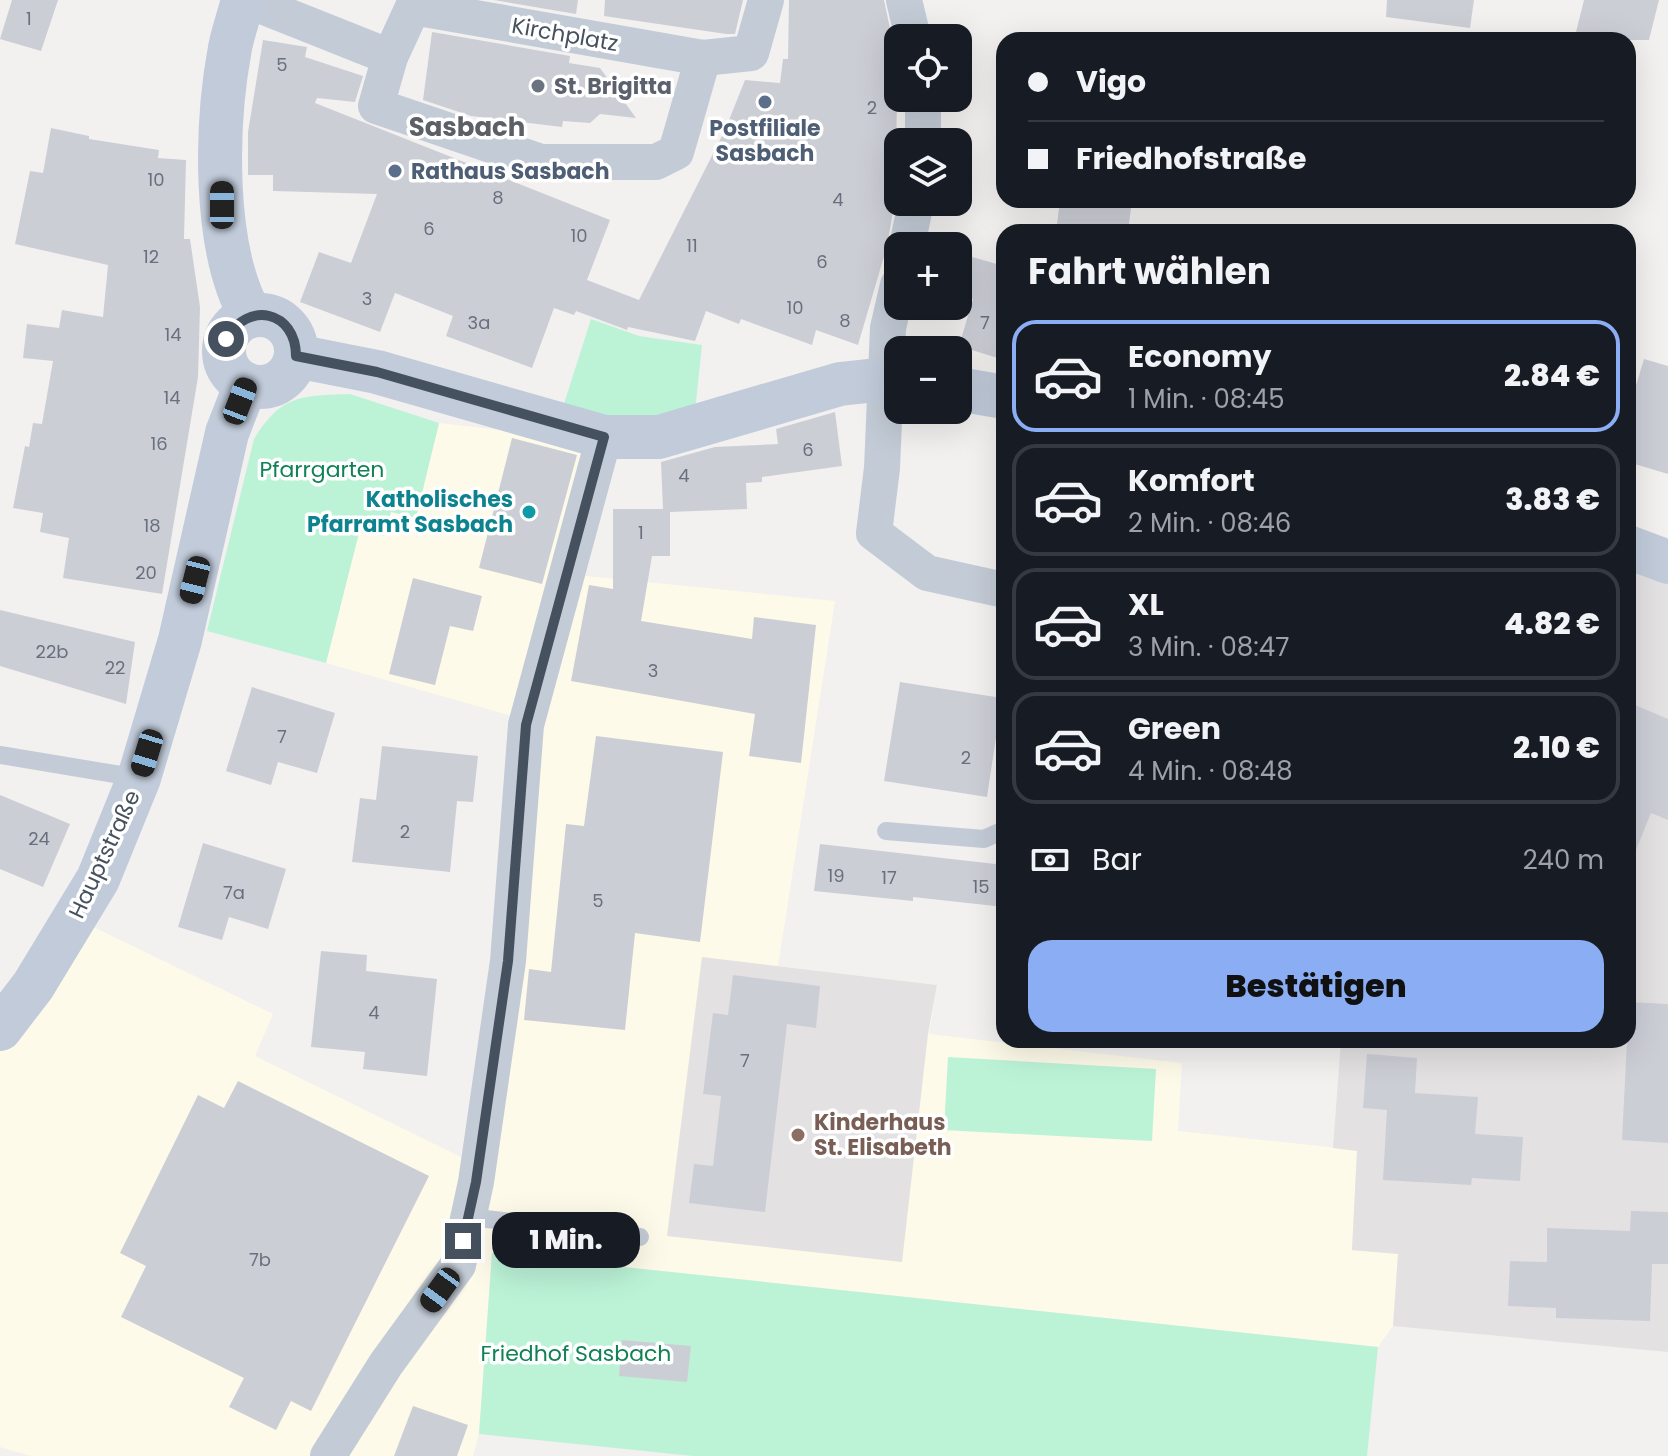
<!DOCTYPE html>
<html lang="de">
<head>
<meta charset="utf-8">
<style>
  :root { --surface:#171b24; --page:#242831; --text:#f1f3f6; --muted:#9ea1a6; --line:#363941; --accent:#8aadf4 }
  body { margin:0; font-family:Poppins,sans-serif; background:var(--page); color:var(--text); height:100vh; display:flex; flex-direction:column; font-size:30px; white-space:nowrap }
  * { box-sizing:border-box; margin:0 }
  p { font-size:26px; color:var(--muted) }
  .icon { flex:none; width:44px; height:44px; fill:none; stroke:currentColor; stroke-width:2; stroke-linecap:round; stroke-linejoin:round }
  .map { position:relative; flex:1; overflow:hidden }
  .drawer { position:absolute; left:996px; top:224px; width:640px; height:824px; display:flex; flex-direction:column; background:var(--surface); border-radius:24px; box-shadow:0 8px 32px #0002 }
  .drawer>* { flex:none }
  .banner { position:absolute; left:996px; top:32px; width:640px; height:176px; border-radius:24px; box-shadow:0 8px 32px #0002; display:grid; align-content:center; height:176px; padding:0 32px; background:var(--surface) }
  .controls { position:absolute; left:884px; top:24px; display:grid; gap:16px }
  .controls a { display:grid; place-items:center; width:88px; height:88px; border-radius:16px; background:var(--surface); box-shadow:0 8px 32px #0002; font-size:40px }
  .end { position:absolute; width:36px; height:36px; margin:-18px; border:10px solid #46515f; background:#fff; box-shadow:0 0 0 4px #fff }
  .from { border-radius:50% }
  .bubble { position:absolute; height:56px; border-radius:24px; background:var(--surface); box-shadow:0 8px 32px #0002; font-size:26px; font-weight:800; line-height:56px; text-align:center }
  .car { position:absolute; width:24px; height:48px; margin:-24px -12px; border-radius:10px; box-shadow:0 0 6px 2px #0007; background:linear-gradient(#222 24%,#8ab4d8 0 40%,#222 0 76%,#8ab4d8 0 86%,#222 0) }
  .banner b { display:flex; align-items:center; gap:28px; height:76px; font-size:30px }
  .banner b+b { border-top:2px solid var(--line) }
  .banner i { width:20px; height:20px; background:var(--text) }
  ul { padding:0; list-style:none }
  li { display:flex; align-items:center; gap:24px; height:112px; margin:0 16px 12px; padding:0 16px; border:4px solid var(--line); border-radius:24px }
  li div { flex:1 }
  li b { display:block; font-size:30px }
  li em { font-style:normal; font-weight:800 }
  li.current { border-color:var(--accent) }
  li>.icon { width:72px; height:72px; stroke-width:1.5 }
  h2 { padding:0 32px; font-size:36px; line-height:96px }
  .pay { display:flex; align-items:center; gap:20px; height:88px; padding:0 32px; font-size:30px }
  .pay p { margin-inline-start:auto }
  .cta { display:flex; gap:16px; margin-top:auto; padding:16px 32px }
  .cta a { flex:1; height:92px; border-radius:24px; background:var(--accent); color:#111; font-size:32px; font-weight:800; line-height:92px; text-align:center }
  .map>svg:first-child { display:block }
  .commercial { fill:#fdfae9 }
  .education { fill:#e4e1e2 }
  .green { fill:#bcf3d7 }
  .building { fill:#ccced6 }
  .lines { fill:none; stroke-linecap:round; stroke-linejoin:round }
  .lane { stroke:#c3cbd6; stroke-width:18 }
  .street { stroke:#c3cbd6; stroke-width:36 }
  .secondary { stroke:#c1cbda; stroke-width:44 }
  .route { stroke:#46515f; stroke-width:10 }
  .worship-dot { fill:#6b7280; stroke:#fff; stroke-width:3 }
  .service-dot { fill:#5c6f8a; stroke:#fff; stroke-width:3 }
  .culture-dot { fill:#0f9aa8; stroke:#fff; stroke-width:3 }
  .education-dot { fill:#8d6e63; stroke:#fff; stroke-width:3 }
  .labels { text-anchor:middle; stroke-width:7; stroke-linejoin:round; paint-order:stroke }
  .number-label { font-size:18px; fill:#68707d }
  .street-label { font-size:22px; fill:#46515f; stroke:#fff }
  .worship-label { font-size:22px; font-weight:bold; fill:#5b616d; stroke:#fff; text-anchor:start }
  .service-label { font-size:22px; font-weight:bold; fill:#4e5e75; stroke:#fff }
  .park-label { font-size:22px; fill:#108254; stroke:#fff }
  .culture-label { font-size:22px; font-weight:bold; fill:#0d838f; stroke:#fff; text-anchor:end }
  .education-label { font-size:22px; font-weight:bold; fill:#785e54; stroke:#fff; text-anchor:start }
  .quarter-label { font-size:26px; font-weight:bold; fill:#5c5f66; stroke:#fff }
</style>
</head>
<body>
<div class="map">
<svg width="1668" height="1456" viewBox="0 0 1668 1456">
  <rect width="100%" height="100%" fill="#f3f0f0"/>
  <path class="commercial" d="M439,423L608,442L576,575L835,601L778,966L937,985L929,1034L1182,1063L1178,1131L1357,1150L1352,1250L1398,1254L1393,1326L1378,1347L492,1253L479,1434L473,1456H31L0,1447V1030L81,921L273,1014L255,1056L461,1157L498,914L515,717L326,663L359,532L391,511L416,517Z"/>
  <g class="education">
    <path d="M1628,564L1668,580V1352L1393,1326L1398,1254L1352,1250L1357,1151L1333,1148L1341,1040H1628Z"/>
    <path d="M702,957L937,985L928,1034L902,1262L667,1236Z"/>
  </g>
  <g class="green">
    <path d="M591,319L639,336L702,345L695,411L621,423L562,410Z"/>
    <path d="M350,394L439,423L416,518L391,512L384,536L359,533L326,663L207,631L254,439C282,394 301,396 350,394Z"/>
    <path d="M948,1057L1156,1069L1152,1141L944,1130Z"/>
    <path d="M492,1253L1378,1347L1367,1456H693L479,1434Z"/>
  </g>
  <g class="building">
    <path d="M12,0H58L41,51L0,39Z"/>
    <path d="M494,0H578L576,14Z"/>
    <path d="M605,0H743L735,34H726L604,16Z"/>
    <path d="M789,0H884L893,43L898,53L895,200L887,246L858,345L816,330L812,345L741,319L739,324L706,311L695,341L628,327L627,330L576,311L574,315L554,308L532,368L446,336L453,316L395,293L380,332L300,302L319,252L351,263L377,194L273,191V175H248V132L263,40L307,47L305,57L363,76L355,102L317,98L315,103L610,220L587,280L639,300L725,130L745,80L780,83L783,59H788Z"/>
    <path d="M1387,0H1474L1470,28L1386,17Z"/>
    <path d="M1584,0H1659L1649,40H1574Z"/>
    <path d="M432,32L570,56L569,63L600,68L636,118L600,114L590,123L563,121L562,127L471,116L423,100Z"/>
    <path d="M51,128L89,136V139L159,150L158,158L186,160L184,239H190L200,307L198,377L162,594L63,578L69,538L40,532L43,513L13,508L25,446L29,447L33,423L42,424L53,361L23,358L27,324L59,328L62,310L103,317L108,265L15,244L30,171L43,173Z"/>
    <path d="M1060,200H1132L1128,232H1056Z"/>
    <path d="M958,253L1004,266V360L959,346L973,299L958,295Z"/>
    <path d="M1644,359L1668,366V474L1628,462V412Z"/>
    <path d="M835,412L842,466L762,477V482L746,483L747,509L670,512V556H652L641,621L752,639L754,617L816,625L801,763L749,756L755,714L571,681L589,585L613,589V509H663L661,462L715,447L778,444L776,429Z"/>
    <path d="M512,438L577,455L542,584L479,568Z"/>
    <path d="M413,578L482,596L473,631L450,626L435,685L389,674Z"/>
    <path d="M0,610L135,642L126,704L0,666Z"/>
    <path d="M900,682L1002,698L987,797L884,781Z"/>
    <path d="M252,687L335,713L317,773L278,762L271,785L226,771Z"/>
    <path d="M1628,702L1668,719V820L1651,813L1629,867Z"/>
    <path d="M596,736L723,752L700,942L635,933L625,1030L524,1020L529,969L551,972L566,824L584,826Z"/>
    <path d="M382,746L478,756L473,802L457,801L450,872L352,862L360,798L376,800Z"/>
    <path d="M0,795L70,824L43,887L0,869Z"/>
    <path d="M203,843L286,869L268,929L229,917L222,940L178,927Z"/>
    <path d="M820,844L1004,865V907L913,897V901L814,891Z"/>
    <path d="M321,951L367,955L366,971L437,979L427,1076L363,1069L365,1052L311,1047Z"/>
    <path d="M733,975L820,986L816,1028L787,1024L765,1212L689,1203L694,1164L713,1166L721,1096L703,1094L713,1013L728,1015Z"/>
    <path d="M1629,1002L1668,1004V1143L1622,1140Z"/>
    <path d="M1367,1054L1417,1058L1415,1093L1478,1097L1475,1134L1523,1137L1520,1181L1472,1178L1471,1185L1383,1180L1387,1110L1363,1108Z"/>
    <path d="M238,1081L429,1176L311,1411L291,1401L276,1430L229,1407L244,1378L121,1317L146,1266L120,1253L198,1095L224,1108Z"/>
    <path d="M1631,1211L1668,1212V1264H1652L1650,1321L1556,1318V1308L1508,1306L1510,1261L1547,1262V1228L1630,1231Z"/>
    <path d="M622,1340L691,1346L687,1382L619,1376Z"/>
    <path d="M413,1406L468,1425L457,1456H394Z"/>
  </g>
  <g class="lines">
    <g class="lane">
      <path d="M0,755L139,778"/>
      <path d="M886,831L984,839L1004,830"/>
      <path d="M469,1217L640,1237"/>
    </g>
    <g class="street">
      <path d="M247,0L390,57"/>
      <path d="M904,0L913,38"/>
      <path d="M703,58L413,7L390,57L376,106L541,162H656L676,152L703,58L751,53L766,0"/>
      <path d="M923,142V98"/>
      <path d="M907,246L916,202"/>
      <path d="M898,285L888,328L882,468L874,533L927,573L1004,590"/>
      <path d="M328,1456L386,1364L458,1265L476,1182L508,961L526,725L604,437"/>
    </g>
    <g class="secondary">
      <path d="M243,0C239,16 233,32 230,48C216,123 212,248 251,316"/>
      <circle cx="260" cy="351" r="36"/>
      <path d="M296,356L377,372L604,437H659L840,384L886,379L898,380"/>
      <path d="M958,389L1004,397"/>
      <path d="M1628,547L1668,562"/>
      <path d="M0,1029L33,986L98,879L139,778L180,640L227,433L246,384"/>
    </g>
  </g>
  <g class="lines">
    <path class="route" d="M226,339C248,300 296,311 296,356L377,372L604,437L526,725L508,961L476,1182L463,1241"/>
  </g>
  <circle class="worship-dot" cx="538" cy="86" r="8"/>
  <g class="service-dot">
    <circle cx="765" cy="102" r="8"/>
    <circle cx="395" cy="171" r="8"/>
  </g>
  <circle class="culture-dot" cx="529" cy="512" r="8"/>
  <circle class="education-dot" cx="798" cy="1135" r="8"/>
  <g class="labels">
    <g class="number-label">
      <text x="29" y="25">1</text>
      <text x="282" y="71">5</text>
      <text x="872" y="114">2</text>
      <text x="156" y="186">10</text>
      <text x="498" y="204">8</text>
      <text x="838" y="206">4</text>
      <text x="429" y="235">6</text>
      <text x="579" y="242">10</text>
      <text x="692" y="252">11</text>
      <text x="151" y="263">12</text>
      <text x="822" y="268">6</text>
      <text x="367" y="305">3</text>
      <text x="795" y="314">10</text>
      <text x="845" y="327">8</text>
      <text x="479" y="329">3a</text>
      <text x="985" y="329">7</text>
      <text x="173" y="341">14</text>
      <text x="172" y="404">14</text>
      <text x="159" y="450">16</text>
      <text x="808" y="456">6</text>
      <text x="684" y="482">4</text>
      <text x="152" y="532">18</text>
      <text x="641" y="539">1</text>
      <text x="146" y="579">20</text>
      <text x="52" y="658">22b</text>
      <text x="115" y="674">22</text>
      <text x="653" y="677">3</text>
      <text x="282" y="743">7</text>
      <text x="966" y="764">2</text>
      <text x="405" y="838">2</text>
      <text x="39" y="845">24</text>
      <text x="836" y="882">19</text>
      <text x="889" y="884">17</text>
      <text x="981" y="893">15</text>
      <text x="234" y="899">7a</text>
      <text x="598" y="907">5</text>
      <text x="374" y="1019">4</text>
      <text x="745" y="1067">7</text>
      <text x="260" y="1266">7b</text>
    </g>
    <g class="street-label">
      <text transform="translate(565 34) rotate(10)" y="8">Kirchplatz</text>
      <text transform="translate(104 854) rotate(-65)" y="8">Hauptstraße</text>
    </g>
    <g class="worship-label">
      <text x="554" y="94">St. Brigitta</text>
    </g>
    <g class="service-label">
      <text x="765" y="136">Postfiliale<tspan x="765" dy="25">Sasbach</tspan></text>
      <text x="411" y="179" text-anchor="start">Rathaus Sasbach</text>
    </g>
    <g class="park-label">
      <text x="322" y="477">Pfarrgarten</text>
      <text x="576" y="1361">Friedhof Sasbach</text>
    </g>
    <g class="culture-label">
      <text x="513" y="507">Katholisches<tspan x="513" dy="25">Pfarramt Sasbach</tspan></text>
    </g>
    <g class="education-label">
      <text x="814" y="1130">Kinderhaus<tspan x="814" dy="25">St. Elisabeth</tspan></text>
    </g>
    <g class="quarter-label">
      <text x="467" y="136">Sasbach</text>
    </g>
  </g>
</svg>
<div class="controls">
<a><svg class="icon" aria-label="locate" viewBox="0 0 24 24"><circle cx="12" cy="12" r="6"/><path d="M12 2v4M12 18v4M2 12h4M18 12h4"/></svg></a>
<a><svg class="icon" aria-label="layers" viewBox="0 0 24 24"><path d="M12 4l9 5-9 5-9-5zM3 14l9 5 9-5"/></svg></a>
<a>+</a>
<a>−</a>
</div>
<i class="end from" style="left:226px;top:339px"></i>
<i class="end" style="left:463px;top:1241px"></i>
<div class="bubble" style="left:492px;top:1212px;width:148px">1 Min.</div>
<i class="car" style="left:222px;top:205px;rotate:0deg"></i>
<i class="car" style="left:240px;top:401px;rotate:21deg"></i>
<i class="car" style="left:195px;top:580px;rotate:194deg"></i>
<i class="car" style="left:147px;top:753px;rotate:197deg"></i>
<i class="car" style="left:440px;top:1290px;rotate:216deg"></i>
<div class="banner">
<b><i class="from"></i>Vigo</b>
<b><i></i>Friedhofstraße</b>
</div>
<section class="drawer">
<h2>Fahrt wählen</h2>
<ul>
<li class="current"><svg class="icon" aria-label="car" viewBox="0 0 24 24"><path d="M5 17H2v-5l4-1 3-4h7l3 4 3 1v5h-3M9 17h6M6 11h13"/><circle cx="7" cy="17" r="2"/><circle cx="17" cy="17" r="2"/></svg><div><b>Economy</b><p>1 Min. · 08:45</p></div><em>2.84 €</em></li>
<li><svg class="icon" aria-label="car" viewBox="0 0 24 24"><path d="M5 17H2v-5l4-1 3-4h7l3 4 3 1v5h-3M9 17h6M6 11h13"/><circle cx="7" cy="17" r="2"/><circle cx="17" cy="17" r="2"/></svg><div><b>Komfort</b><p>2 Min. · 08:46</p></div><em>3.83 €</em></li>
<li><svg class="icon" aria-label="car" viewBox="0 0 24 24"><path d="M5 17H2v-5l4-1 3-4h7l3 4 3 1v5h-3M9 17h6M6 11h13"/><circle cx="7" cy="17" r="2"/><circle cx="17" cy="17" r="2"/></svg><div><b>XL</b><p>3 Min. · 08:47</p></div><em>4.82 €</em></li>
<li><svg class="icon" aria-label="car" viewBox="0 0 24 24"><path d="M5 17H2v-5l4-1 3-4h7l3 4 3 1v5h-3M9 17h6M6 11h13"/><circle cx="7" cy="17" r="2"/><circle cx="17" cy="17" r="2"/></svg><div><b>Green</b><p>4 Min. · 08:48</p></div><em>2.10 €</em></li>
</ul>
<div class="pay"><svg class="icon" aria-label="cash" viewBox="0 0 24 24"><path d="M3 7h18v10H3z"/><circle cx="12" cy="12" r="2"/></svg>Bar<p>240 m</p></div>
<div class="cta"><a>Bestätigen</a></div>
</section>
</div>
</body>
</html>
